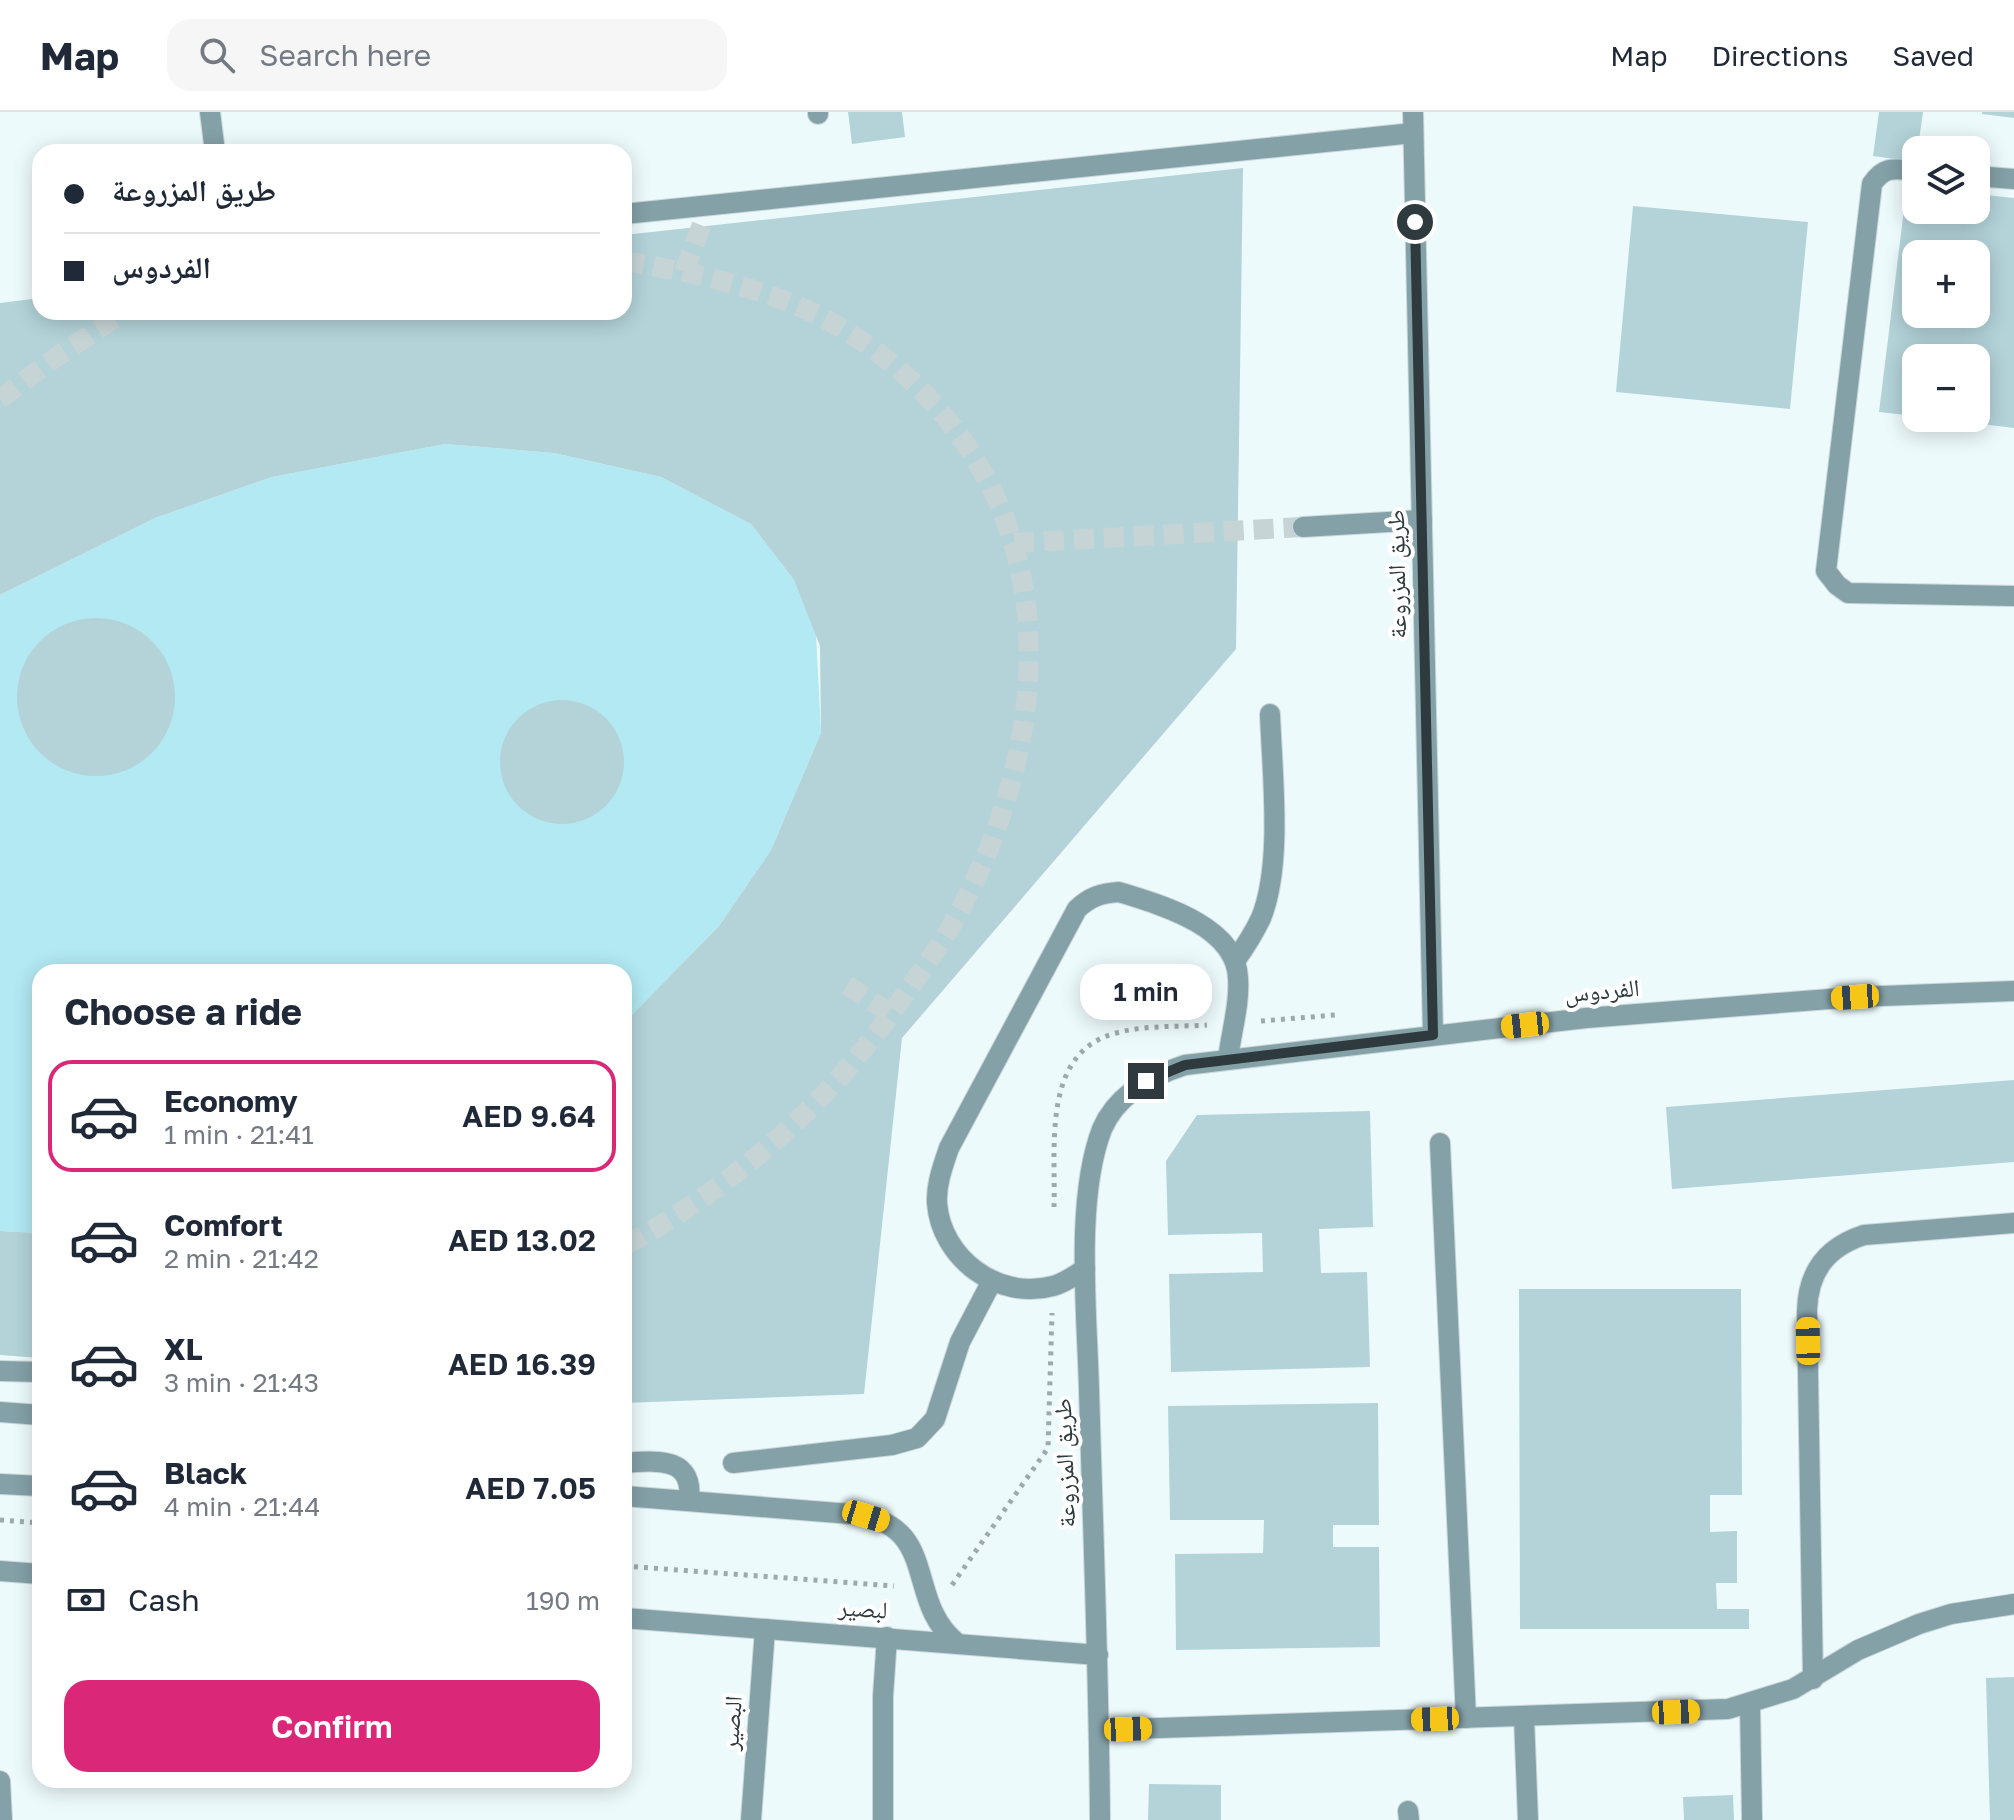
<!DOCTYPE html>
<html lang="en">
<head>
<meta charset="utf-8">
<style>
  :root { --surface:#fff; --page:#f6f6f7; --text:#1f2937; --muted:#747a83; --line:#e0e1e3; --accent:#db2777 }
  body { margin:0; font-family:"Golos Text","Noto Naskh Arabic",sans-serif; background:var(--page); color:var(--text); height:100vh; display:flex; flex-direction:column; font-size:30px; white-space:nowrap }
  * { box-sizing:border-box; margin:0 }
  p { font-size:26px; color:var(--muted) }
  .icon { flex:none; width:44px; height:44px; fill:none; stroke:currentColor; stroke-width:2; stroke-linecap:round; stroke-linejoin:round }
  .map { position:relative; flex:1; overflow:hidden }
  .details { position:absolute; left:32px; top:852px; width:600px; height:824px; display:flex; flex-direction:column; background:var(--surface); border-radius:24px; box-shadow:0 4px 20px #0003 }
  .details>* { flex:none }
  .guide { position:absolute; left:32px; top:32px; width:600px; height:176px; border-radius:24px; box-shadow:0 4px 20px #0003; display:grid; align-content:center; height:176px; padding:0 32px; background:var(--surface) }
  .controls { position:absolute; left:1902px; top:24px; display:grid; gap:16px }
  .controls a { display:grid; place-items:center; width:88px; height:88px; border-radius:16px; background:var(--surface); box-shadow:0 4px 20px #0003; font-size:40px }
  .end { position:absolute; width:36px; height:36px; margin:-18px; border:10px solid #2e3a3d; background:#fff; box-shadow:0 0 0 4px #fff }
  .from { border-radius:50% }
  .bubble { position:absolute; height:56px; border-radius:24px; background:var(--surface); box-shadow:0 4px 20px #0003; font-size:26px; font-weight:600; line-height:56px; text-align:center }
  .car { position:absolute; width:24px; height:48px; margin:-24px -12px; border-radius:10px; box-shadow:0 0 6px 2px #0007; background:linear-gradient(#f5c518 24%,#345 0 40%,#f5c518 0 76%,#345 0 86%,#f5c518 0) }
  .guide b { display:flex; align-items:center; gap:28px; height:76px; font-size:30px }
  .guide b+b { border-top:2px solid var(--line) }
  .guide i { width:20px; height:20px; background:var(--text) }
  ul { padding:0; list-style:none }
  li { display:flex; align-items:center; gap:24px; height:112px; margin:0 16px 12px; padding:0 16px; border:4px solid transparent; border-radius:24px }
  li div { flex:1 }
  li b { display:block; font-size:30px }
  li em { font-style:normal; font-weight:600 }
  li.active { border-color:var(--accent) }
  li>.icon { width:72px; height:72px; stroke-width:1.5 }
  h2 { padding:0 32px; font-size:36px; line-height:96px }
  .pay { display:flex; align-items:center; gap:20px; height:88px; padding:0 32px; font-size:30px }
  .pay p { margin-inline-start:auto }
  .cta { display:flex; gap:16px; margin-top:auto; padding:16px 32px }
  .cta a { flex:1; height:92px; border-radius:24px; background:var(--accent); color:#fff; font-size:32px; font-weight:600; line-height:92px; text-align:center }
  header { display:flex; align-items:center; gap:48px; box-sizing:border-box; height:112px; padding:0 40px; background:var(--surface); border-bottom:2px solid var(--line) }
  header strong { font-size:38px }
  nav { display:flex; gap:44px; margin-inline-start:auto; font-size:28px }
  .search { width:560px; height:72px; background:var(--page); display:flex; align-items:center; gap:20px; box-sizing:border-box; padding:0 28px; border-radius:24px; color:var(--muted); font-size:30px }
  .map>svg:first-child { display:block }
  .green { fill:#b2e9f3 }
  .building { fill:#b3d3d9; fill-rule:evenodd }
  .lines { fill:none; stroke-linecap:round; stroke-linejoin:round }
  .minor-tunnel { stroke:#c7d4d6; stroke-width:20; stroke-dasharray:20 10; stroke-linecap:butt }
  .minor-casing { stroke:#cbd7da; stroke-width:22 }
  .path { stroke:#9daaac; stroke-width:5; stroke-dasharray:4 6; stroke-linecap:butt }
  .minor { stroke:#84a1a7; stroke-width:20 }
  .route { stroke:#2e3a3d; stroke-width:10 }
  .labels { text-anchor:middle; stroke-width:8; stroke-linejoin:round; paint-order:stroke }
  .street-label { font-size:24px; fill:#2e3a3d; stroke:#fff }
</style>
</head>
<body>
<header>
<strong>Map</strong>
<div class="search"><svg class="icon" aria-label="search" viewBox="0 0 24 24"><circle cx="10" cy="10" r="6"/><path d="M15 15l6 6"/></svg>Search here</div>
<nav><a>Map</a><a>Directions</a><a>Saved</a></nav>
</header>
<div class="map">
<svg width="2014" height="1708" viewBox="0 0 2014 1708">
  <rect width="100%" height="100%" fill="#edfafc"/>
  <path class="green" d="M445,332L554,341L661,365L751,412L794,468L816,522L821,621L771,738L719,814L624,911V860H40V1121L0,1119V483L155,406L272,365Z"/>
  <g class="building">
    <path d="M848,0H902L905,25L852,32Z"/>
    <path d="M1879,0H1923L1916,50L1873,44Z"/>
    <path d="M1982,0H2014V6L1982,2Z"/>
    <path d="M1243,56L1236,537L902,926L864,1282L624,1291V911L719,814L771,738L821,621L820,534L794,468L751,412L661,365L554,341L445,332L272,365L155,406L0,483V191L40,186V200H624V123Z"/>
    <path d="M1907,73L1916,75V98H1976V82L2014,86V316L1949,308L1976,306V246H1916V304L1879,300ZM1916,142H1976V202H1916Z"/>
    <path d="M1633,94L1808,110L1790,297L1616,280Z"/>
    <circle cx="96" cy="585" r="79"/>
    <circle cx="562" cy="650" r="62"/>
    <path d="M2014,968V1050L1672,1077L1666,995Z"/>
    <path d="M1370,999L1373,1115L1319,1117L1321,1161L1367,1160L1370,1255L1171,1260L1169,1162L1263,1160L1262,1121L1168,1123L1166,1049L1197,1003Z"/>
    <path d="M0,1119L40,1121V1246L0,1243Z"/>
    <path d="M1519,1177H1741L1742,1383H1710V1420L1737,1419V1471H1716L1717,1497H1749V1517H1520Z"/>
    <path d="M1378,1291L1379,1413H1333V1435H1379L1380,1535L1176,1538L1175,1442L1263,1441L1264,1408H1170L1168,1294Z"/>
    <path d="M2014,1565V1708H1990L1986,1566Z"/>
    <path d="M1149,1672L1221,1673V1708H1148Z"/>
    <path d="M1733,1683L1734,1708H1684L1683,1685Z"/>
  </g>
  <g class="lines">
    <g class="minor-tunnel">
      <path d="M624,149C691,160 769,176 829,209C907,252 971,320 1004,405C1057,541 1019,699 947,821C935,841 921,859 908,878C875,925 839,970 797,1009C745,1058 687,1100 624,1134"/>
      <path d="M684,160L704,107"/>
      <path d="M0,287L52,248L124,200"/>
      <path d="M1014,431L1303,415"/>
      <path d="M847,873L891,902"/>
    </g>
    <g class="minor-casing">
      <g id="minor">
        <path d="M210,0L215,40"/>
        <path d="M818,0V2"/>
        <path d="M1413,0L1433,923"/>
        <path d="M1916,59C1895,57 1885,53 1872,72L1826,459L1837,473L1848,481L2014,484"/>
        <path d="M1976,64L2014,67"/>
        <path d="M624,102L1413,21"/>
        <path d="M1303,415L1422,408"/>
        <path d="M1235,849C1245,835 1254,821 1261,806C1283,752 1272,660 1270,602"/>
        <path d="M1440,1031L1466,1606"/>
        <path d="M1085,1157C1075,1163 1065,1171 1053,1174C998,1189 941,1146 937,1091C936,1072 943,1054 949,1036L1077,797C1090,785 1101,781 1119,780C1161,793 1236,814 1238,866C1240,892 1231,921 1228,947"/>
        <path d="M0,1259L40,1260"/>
        <path d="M0,1300L40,1303"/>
        <path d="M624,1351C655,1349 694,1343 689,1389"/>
        <path d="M733,1351L892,1333L917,1326L935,1307L960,1230L992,1169"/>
        <path d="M0,1372L40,1374"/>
        <path d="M624,1384L851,1402C942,1411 903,1488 957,1531"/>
        <path d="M0,1459L40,1462"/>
        <path d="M624,1506L1098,1543"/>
        <path d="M1813,1567L1807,1199C1808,1159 1827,1135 1864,1123L2014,1111"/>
        <path d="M1750,1592L1752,1708"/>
        <path d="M1524,1605L1528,1708"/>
        <path d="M1099,1618L1728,1597L1793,1577L1858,1538L1919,1512L1951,1502L2014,1492"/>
        <path d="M0,1669L2,1708"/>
        <path d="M1408,1699L1409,1708"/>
        <path d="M751,1708L765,1517"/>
        <path d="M883,1708V1584L887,1525"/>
        <path d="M1100,1708C1099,1564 1093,1421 1089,1277C1087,1201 1075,1087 1102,1017C1117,982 1151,964 1185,953L1586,906L1855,885L2014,879"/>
      </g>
    </g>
    <g class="path">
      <path d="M1261,909L1335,903"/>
      <path d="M1054,1095C1056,1036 1041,940 1116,921C1145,913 1178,915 1207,913"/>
      <path d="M0,1408L40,1411"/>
      <path d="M624,1454L894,1474"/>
      <path d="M952,1473L1048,1336L1052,1201"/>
    </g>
    <use href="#minor" class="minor"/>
  </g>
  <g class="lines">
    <path class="route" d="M1146,969L1185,953L1433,923L1415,110"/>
  </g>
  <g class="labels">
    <g class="street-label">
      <text transform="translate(1397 462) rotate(-91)" y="8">طريق المزروعة</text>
      <text transform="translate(1602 879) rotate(-5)" y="8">الفردوس</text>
      <text transform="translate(1065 1351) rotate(-92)" y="8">طريق المزروعة</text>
      <text transform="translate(863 1497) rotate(4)" y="8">لبصير</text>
      <text transform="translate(732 1611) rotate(-86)" y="8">البصير</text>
    </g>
  </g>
</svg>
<div class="controls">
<a><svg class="icon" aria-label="layers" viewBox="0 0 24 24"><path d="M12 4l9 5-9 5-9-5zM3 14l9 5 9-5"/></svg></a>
<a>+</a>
<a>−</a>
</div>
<i class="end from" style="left:1415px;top:110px"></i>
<i class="end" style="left:1146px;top:969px"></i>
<div class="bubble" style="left:1080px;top:852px;width:132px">1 min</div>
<i class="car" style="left:1855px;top:885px;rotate:266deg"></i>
<i class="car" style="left:1525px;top:913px;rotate:264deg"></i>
<i class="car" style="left:1808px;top:1229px;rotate:359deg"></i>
<i class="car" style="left:866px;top:1404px;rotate:107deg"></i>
<i class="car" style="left:1676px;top:1600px;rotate:88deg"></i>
<i class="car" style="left:1435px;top:1607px;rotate:268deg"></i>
<i class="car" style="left:1128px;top:1617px;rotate:88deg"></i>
<div class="guide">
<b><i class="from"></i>طريق المزروعة</b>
<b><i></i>الفردوس</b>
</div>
<section class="details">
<h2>Choose a ride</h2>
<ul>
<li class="active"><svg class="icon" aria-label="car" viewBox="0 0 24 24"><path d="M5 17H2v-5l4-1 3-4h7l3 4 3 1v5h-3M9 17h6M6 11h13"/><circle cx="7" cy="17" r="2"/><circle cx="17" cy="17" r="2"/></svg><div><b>Economy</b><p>1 min · 21:41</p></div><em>AED 9.64</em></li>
<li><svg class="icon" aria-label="car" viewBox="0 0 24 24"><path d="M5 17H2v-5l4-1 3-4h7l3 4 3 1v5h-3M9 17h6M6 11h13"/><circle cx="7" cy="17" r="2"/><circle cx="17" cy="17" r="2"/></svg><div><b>Comfort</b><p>2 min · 21:42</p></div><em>AED 13.02</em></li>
<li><svg class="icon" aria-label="car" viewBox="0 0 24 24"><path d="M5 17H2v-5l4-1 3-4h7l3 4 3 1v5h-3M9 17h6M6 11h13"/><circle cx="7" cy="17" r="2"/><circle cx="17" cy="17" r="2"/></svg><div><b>XL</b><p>3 min · 21:43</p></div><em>AED 16.39</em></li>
<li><svg class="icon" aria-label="car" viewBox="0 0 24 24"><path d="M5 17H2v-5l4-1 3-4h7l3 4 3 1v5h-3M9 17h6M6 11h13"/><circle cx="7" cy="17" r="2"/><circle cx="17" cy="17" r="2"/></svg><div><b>Black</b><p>4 min · 21:44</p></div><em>AED 7.05</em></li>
</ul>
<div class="pay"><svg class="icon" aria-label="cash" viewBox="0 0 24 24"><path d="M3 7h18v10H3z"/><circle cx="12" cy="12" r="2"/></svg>Cash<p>190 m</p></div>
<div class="cta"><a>Confirm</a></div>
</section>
</div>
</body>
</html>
